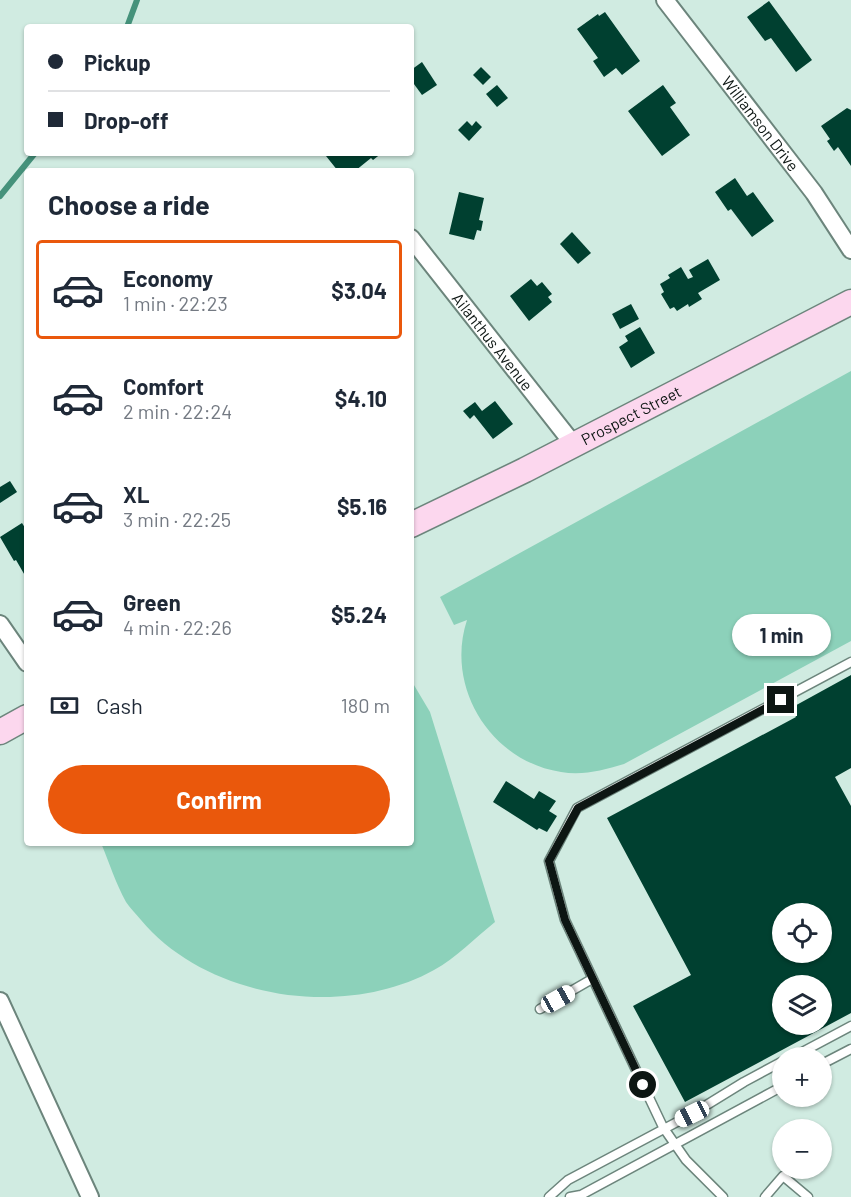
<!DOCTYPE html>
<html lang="en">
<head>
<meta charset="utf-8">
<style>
  :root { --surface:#fff; --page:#f6f6f7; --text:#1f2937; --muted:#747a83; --line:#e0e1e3; --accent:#ea580c }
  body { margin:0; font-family:Barlow,sans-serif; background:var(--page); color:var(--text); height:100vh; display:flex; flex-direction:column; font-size:22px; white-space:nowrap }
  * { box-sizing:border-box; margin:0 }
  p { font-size:20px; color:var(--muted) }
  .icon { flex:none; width:33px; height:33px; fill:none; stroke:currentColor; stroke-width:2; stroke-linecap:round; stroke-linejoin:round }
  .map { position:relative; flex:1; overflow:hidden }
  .sheet { position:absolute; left:24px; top:168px; width:390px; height:678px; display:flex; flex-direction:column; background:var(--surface); border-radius:6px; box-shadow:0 2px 4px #0004 }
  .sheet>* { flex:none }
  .hud { position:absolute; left:24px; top:24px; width:390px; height:132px; border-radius:6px; box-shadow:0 2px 4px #0004; display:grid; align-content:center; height:132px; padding:0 24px; background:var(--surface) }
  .fabs { position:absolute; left:772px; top:903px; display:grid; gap:12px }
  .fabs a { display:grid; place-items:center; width:60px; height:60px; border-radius:50%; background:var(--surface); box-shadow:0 2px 4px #0004; font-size:30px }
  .end { position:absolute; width:27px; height:27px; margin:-14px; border:8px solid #0d1613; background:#fff; box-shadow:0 0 0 3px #fff }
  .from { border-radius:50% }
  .bubble { position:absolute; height:42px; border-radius:21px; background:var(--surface); box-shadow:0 2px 4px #0004; font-size:20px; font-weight:700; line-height:42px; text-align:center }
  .car { position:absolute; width:18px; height:36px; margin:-18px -9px; border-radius:8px; box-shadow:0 0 4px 2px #0007; background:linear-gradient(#fff 24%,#345 0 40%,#fff 0 76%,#345 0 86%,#fff 0) }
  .hud b { display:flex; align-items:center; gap:21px; height:57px; font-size:22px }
  .hud b+b { border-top:2px solid var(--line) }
  .hud i { width:15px; height:15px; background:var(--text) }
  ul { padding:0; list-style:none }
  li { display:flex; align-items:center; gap:18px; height:99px; margin:0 12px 9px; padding:0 12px; border:3px solid transparent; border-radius:6px }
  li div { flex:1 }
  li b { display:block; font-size:22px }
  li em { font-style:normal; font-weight:700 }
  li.current { border-color:var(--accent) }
  li>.icon { width:54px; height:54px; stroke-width:1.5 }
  h2 { padding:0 24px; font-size:27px; line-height:72px }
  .pay { display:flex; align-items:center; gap:15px; height:66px; padding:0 24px; font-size:22px }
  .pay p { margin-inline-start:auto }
  .primary-button { display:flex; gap:12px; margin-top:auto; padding:12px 24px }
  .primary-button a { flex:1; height:69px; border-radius:36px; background:var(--accent); color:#fff; font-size:24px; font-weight:700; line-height:69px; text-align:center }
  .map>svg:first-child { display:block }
  .green { fill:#8cd1ba }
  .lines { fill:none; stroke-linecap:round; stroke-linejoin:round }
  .stream { stroke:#45927b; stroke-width:6 }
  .building { fill:#004030; fill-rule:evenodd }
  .lane-casing { stroke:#6c857c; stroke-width:11 }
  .street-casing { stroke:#6c857c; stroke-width:20 }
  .secondary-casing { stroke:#6c857c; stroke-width:27 }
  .lane { stroke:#fff; stroke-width:8 }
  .street { stroke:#fff; stroke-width:16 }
  .secondary { stroke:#fcd7ee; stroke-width:24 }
  .route { stroke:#0d1613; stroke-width:8 }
  .labels { text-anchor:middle; stroke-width:6; stroke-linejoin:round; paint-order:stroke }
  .street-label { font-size:16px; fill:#0d1613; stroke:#ddf8ee }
</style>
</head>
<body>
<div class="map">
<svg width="851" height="1197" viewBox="0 0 851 1197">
  <rect width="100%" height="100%" fill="#d0ebe1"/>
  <g class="green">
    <path d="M851,371V641L624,764C603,770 583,776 561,772C490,761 445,687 467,620L454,625L440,597Z"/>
    <path d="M411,680L430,712L495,922C475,938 456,958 434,970C344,1020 207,999 141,920C136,914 130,908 126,902C116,884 109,862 101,843H411Z"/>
  </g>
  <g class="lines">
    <g class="stream">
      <path d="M127,27L137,0"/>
      <path d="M0,196L35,153"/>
    </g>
  </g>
  <g class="building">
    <path d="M769,1L812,60L796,72L771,38L765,41L747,17Z"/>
    <path d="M605,12L640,61L622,75L616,68L604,77L593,61L598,58L577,29L598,14L599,16Z"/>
    <path d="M422,62L437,85L422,95L411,80V70Z"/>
    <path d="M481,67L491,77L483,85L473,75Z"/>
    <path d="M497,85L508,98L497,107L486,94Z"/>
    <path d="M663,85L676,103L670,107L690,135L662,156L628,111Z"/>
    <path d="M847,108L851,110V166L838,147L834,151L827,141L830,139L821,126Z"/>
    <path d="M467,121L472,126L476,121L482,127L469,141L458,130Z"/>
    <path d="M330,153H382L373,160L371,158L355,171H338L326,156Z"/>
    <path d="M735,178L747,196L753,192L774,221L752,237L731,209L728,211L715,192Z"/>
    <path d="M459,192L484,198L479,220L483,221L481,231L477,230L474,240L449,234Z"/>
    <path d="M572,232L591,253L578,264L560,244Z"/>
    <path d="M708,259L720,280L698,293L702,299L689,307L688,304L677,311L674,307L670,309L661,294L664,292L660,284L670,278L668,275L681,267L688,279L693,277L689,270Z"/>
    <path d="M531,279L537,286L542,282L552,294L548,297L552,302L529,321L510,296Z"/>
    <path d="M631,304L639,319L620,329L612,314Z"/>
    <path d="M640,327L655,353L631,368L619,347L628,341L625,336Z"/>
    <path d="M495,401L513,424L493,439L474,415L470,419L463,411L475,402L482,411Z"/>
    <path d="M10,481L17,492L0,503V487Z"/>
    <path d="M22,523L27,531V579L16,560L14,561L0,537Z"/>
    <path d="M851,675V768L835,777L851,806V1013L685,1102L633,1006L691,975L607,818L796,717L791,708ZM783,914H822V952H783ZM783,986H822V1024H783Z"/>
    <path d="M506,781L534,799L539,791L556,801L549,811L557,816L547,832L539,828L537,830L493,802Z"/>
  </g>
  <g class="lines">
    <g class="lane-casing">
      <g id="lane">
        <path d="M540,1009L592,979"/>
        <path d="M791,1058L851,1026"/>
        <path d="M822,1064L851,1049"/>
        <path d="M549,1197L568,1180L692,1114L744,1082L783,1061"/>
        <path d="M570,1197L581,1195L783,1086"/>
        <path d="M723,1197L686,1160L663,1127L565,920L549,861L577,808L851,662"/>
        <path d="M765,1197L783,1176L808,1197"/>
      </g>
    </g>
    <g class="street-casing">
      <g id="street">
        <path id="s1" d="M665,0L814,193L851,250"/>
        <path id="s2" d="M411,238L574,445"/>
        <path d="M0,624L27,663"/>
        <path d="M0,1001L90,1197"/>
      </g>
    </g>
    <g class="secondary-casing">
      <g id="secondary">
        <path id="s3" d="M411,525L525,470L851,302"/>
        <path d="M0,732L27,717"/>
      </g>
    </g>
    <use href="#lane" class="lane"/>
    <use href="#street" class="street"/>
    <use href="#secondary" class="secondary"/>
  </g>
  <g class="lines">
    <path class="route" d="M643,1085L565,920L549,861L578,808L781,700"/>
  </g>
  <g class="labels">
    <g class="street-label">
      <text dy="6" stroke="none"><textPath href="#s1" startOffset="156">Williamson Drive</textPath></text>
      <text dy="6" stroke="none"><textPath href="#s2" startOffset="132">Ailanthus Avenue</textPath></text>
      <text dy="6" stroke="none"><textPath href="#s3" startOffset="246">Prospect Street</textPath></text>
    </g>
  </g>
</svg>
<div class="fabs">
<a><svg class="icon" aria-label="locate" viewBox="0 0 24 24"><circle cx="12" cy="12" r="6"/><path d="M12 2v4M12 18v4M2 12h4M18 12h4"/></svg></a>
<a><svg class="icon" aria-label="layers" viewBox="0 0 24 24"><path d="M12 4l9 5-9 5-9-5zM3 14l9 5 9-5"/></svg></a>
<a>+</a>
<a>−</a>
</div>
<i class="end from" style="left:643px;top:1085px"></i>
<i class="end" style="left:781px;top:700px"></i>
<div class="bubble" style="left:732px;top:614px;width:99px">1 min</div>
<i class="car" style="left:558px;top:999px;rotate:61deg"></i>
<i class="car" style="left:692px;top:1114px;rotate:244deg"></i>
<div class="hud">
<b><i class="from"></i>Pickup</b>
<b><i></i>Drop-off</b>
</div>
<section class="sheet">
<h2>Choose a ride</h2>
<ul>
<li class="current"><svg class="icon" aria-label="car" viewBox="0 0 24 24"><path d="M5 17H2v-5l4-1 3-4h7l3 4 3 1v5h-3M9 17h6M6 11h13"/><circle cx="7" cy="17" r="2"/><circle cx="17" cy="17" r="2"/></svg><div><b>Economy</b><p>1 min · 22:23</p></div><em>$3.04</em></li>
<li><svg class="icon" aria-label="car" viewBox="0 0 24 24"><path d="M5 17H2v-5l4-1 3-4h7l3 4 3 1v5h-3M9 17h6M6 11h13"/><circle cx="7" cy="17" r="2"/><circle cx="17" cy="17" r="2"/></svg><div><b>Comfort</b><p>2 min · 22:24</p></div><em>$4.10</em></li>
<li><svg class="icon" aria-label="car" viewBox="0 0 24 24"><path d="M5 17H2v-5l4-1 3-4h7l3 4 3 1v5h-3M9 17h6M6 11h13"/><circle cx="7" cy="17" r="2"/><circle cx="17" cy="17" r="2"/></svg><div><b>XL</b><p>3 min · 22:25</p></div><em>$5.16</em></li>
<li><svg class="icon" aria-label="car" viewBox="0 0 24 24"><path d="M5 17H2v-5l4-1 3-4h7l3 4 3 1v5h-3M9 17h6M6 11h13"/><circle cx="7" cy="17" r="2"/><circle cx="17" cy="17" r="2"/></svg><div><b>Green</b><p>4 min · 22:26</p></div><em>$5.24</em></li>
</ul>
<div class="pay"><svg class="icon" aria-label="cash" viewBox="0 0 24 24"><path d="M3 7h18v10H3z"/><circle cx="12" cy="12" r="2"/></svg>Cash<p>180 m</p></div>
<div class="primary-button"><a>Confirm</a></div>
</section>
</div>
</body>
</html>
